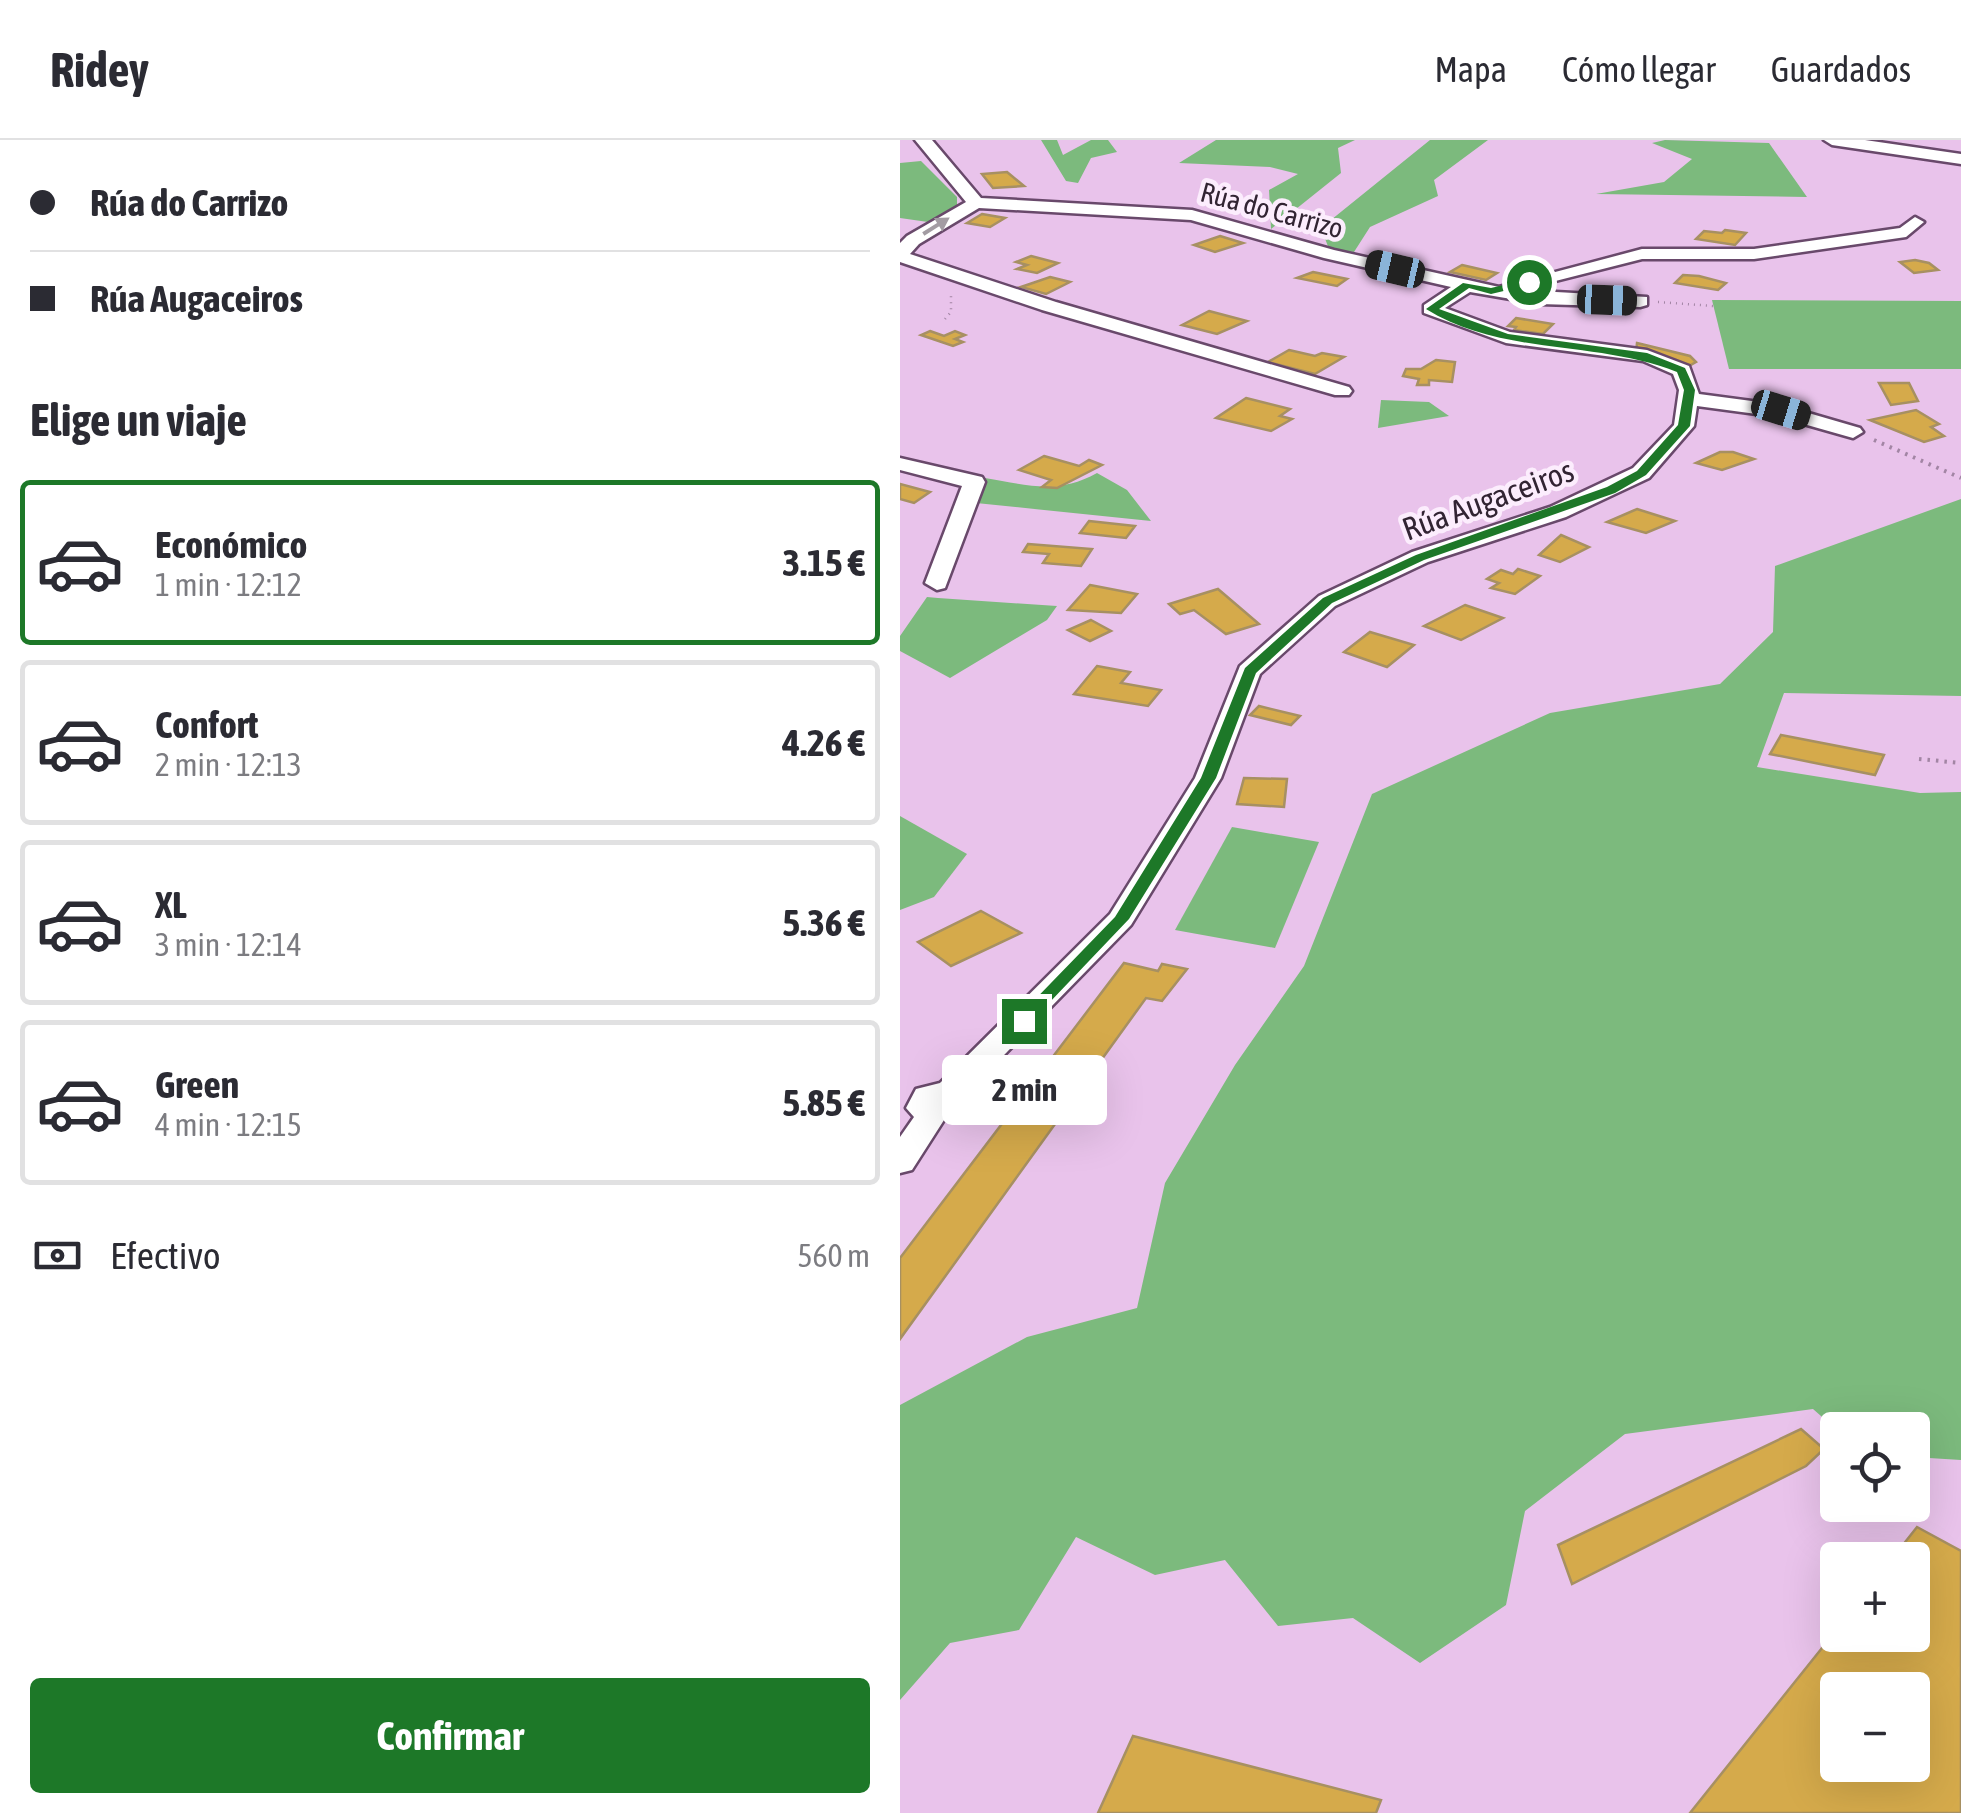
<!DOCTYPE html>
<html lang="es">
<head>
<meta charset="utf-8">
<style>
  :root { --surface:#fff; --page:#f2f2f3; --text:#2b2b33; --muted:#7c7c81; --line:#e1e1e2; --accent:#1d7828 }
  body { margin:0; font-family:"Asap Condensed",sans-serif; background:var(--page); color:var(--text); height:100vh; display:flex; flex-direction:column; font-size:38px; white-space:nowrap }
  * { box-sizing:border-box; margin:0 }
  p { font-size:32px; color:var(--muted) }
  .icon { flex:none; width:55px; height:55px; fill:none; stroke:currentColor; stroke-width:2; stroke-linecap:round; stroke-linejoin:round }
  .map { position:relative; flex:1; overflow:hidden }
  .drawer { display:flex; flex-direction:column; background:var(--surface); width:900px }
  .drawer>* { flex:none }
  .top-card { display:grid; align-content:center; height:220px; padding:0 30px; background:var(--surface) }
  .fabs { position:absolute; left:920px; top:1272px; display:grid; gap:20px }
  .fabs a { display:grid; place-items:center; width:110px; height:110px; border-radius:10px; background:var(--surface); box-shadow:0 10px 40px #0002; font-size:50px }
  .end { position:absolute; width:45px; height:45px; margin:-22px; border:12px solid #1d7828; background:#fff; box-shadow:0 0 0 5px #fff }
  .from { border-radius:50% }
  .bubble { position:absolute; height:70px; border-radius:10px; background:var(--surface); box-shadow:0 10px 40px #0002; font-size:32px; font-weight:700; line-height:70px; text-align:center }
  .car { position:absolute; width:30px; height:60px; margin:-30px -15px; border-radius:12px; box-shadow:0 0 8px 2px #0007; background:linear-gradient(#222 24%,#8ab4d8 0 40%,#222 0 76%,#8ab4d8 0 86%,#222 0) }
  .top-card b { display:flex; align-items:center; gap:35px; height:95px; font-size:38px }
  .top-card b+b { border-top:2px solid var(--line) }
  .top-card i { width:25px; height:25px; background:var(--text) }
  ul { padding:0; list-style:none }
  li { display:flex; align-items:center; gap:30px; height:165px; margin:0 20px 15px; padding:0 10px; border:5px solid var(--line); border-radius:10px }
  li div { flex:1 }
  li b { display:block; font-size:38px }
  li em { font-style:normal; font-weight:700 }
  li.on { border-color:var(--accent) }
  li>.icon { width:90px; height:90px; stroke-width:1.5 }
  h2 { padding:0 30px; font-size:45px; line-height:120px }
  .pay { display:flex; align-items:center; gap:25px; height:110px; padding:0 30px; font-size:38px }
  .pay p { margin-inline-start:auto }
  .action { display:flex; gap:20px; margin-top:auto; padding:20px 30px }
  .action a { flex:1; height:115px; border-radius:10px; background:var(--accent); color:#fff; font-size:40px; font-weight:700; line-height:115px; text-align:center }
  header { display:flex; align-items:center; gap:60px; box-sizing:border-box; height:140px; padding:0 50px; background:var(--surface); border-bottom:2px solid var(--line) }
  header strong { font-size:48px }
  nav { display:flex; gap:55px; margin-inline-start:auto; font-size:35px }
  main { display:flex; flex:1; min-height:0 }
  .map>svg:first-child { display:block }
  .green { fill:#7cba7d }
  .building { fill:#d5aa4b; stroke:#a79062; stroke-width:2.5; fill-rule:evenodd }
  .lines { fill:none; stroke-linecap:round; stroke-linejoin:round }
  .minor-casing { stroke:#69496b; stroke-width:5 }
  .path-far1 { stroke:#a285a4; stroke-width:2.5; stroke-dasharray:1 5; stroke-linecap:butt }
  .path { stroke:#a285a4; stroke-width:4; stroke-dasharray:2.5 6; stroke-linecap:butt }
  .minor { fill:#fff; fill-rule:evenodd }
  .oneway { fill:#a39ca3 }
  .route { fill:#1d7828 }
  .labels { text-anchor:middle; stroke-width:9; stroke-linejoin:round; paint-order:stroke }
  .far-street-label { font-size:28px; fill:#322433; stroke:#fcedfd }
  .street-label { font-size:32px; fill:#322433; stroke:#fcedfd }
</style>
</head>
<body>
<header>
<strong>Ridey</strong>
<nav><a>Mapa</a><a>Cómo llegar</a><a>Guardados</a></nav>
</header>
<main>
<section class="drawer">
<div class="top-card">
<b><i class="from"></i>Rúa do Carrizo</b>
<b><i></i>Rúa Augaceiros</b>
</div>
<h2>Elige un viaje</h2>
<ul>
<li class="on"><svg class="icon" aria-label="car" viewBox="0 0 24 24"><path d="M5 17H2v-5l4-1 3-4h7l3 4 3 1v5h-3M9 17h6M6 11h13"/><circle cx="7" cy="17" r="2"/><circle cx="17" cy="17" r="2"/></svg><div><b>Económico</b><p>1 min · 12:12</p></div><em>3.15 €</em></li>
<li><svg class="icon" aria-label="car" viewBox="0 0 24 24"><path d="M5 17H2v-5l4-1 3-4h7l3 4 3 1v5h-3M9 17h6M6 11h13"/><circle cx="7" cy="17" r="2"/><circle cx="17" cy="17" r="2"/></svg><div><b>Confort</b><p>2 min · 12:13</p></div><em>4.26 €</em></li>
<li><svg class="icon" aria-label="car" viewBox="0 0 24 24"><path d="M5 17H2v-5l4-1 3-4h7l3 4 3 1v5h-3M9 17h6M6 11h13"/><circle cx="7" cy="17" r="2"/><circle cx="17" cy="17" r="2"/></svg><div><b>XL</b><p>3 min · 12:14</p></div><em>5.36 €</em></li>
<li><svg class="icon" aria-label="car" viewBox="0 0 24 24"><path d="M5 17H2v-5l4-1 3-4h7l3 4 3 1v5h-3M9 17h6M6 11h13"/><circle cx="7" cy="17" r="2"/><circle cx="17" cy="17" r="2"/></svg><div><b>Green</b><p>4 min · 12:15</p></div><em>5.85 €</em></li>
</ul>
<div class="pay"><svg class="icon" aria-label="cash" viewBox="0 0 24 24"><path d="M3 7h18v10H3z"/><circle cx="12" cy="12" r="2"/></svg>Efectivo<p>560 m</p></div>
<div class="action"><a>Confirmar</a></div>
</section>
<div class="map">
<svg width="1061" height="1673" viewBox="0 0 1061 1673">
  <rect width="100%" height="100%" fill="#e9c3eb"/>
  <g class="green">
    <path d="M141,0H157L163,15L191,0H208L217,12L191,18L178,43L166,41Z"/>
    <path d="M316,0H455L438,8L441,33L371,89L369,50L398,34L370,27L279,23Z"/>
    <path d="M530,0H588L534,40L538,56L470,87L454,112L429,109L421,88Z"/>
    <path d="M765,0L869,3L907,57L696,54L764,42L792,19L752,3Z"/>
    <path d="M21,21L57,57V65L28,82L0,78V23Z"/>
    <path d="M812,160L1061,161V229H829Z"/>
    <path d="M481,260L529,262L549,276L478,288Z"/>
    <path d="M197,333L227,350L251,381L76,363L85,338C128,345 158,355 197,333Z"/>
    <path d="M1061,359V556L884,553L857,627L1020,653L1061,652V1320L1013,1317L1012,1290H937L913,1269L725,1294L625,1371L606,1465L520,1523L453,1478L378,1486L325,1420L255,1435L176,1397L119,1490L50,1503L0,1560V1265L127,1197L237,1168L265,1043L335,925L404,826L472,654L650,573L820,544L873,492L875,426Z"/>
    <path d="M27,457L38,458L157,466L147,480L50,538L0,511V496Z"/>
    <path d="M0,676L67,714L34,757L0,770Z"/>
    <path d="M332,687L419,702L375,808L275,790Z"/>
  </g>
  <g class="building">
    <path d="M107,32L124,46L93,48L82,34Z"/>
    <path d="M82,74L105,78L90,87L67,83Z"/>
    <path d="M825,90L846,93L835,105L796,99L804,91L822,93Z"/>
    <path d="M320,96L343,103L315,112L294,105Z"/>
    <path d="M131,116L158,123L137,133L117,129L127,125L116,122Z"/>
    <path d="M1015,120L1029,123L1038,130L1014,133L1000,122Z"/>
    <path d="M562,125L597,133L586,140L550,132Z"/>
    <path d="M413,132L447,139L437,146L397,138Z"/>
    <path d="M783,135L799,136L826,143L818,150L775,143Z"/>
    <path d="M150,137L170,142L146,154L121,147Z"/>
    <path d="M309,171L347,181L317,194L282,185Z"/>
    <path d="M616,178L653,184L643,194L614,190L616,187L608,186Z"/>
    <path d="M30,191L44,196L55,191L65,195L55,199L63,202L53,206L21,195Z"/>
    <path d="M737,203L790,216L796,222L789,226L736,212Z"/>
    <path d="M389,210L415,216L422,213L444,217L415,234L368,222Z"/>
    <path d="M536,220L555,222L552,242L529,240V245H517L519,239L503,236L506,229H521Z"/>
    <path d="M979,243H1009L1018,261L991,265Z"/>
    <path d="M346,258L390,269L380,276L392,279L371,291L316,278Z"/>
    <path d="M1016,270L1039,284L1031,287L1044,296L1024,302L970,280Z"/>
    <path d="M820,312H833L854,319L822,330L796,323Z"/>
    <path d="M144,316L179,326L189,320L202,325L157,348L142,347L151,340L119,330Z"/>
    <path d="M0,344L30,352L14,363L0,359Z"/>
    <path d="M737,369L775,381L746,393L707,382Z"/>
    <path d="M189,381L235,386L226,398L180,393Z"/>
    <path d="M661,395L689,407L660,422L639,415Z"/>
    <path d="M128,404L192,409L181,426L143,423L149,414L123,412Z"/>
    <path d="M618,429L640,436L615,454L591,448L599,443L587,439L601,430L613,434Z"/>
    <path d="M190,445L237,454L221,473L168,470Z"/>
    <path d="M318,449L359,484L326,494L294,470L280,474L269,464Z"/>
    <path d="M565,465L603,478L561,500L524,486Z"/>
    <path d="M191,480L211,491L190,501L168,490Z"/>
    <path d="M470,492L514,505L487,527L444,512Z"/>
    <path d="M197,526L230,532L221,543L261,550L248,566L174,554Z"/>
    <path d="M359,566L400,576L391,585L350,575Z"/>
    <path d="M881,595L984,615L975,635L870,614Z"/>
    <path d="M344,638L387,639L384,667L337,664Z"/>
    <path d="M81,771L121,793L51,826L18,802Z"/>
    <path d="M224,823L258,831L262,824L287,829L262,861L246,858L0,1199V1118Z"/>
    <path d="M901,1289L924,1309L906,1326L672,1444L658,1405Z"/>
    <path d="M1017,1387L1061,1411V1673H790L938,1488V1495H1012V1420H991ZM938,1550H1012V1625H938Z"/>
    <path d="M233,1596L481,1660L476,1673H198Z"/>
  </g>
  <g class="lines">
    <g class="minor-casing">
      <g id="minor">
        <path d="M15,0H32L81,58L292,70L434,110L599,147L742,109H854L1000,88L1015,77L1024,82L1006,97L854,119H742L620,150L747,157V165L740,167L640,164L570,152L545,168L610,192L747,210L789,226L799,254L881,265L960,288L963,292L953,298L879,277L797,266L794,286L749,338L666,377L528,422L435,466L360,534L321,638L231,785L65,955L68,960L58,976L44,980L12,1030L0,1033V997L14,977L6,968L16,949L40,943L210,774L295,638L340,526L419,456L512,412L650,367L733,328L774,285L779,250L773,234L743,221L606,203L524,173V165L551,147L424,118L291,80L79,68L19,104L10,114L156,162L449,247L452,251L449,255H435L142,170L0,122V103L7,96L66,62Z"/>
        <path d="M924,0H965L1061,14V24L932,5Z"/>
        <path d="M0,318L82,337L85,342L45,448L37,450L25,443L62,346L0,330Z"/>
      </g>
    </g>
    <g class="path-far1">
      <path d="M758,162L813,166"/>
      <path d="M45,179L51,172V152"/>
    </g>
    <g class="path">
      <path d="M974,300L1061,338"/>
      <path d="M1019,619L1061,623"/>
    </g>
    <use href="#minor" class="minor"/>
  </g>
  <defs><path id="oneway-solid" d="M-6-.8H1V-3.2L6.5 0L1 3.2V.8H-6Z" transform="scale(2.5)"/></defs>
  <use class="oneway" href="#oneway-solid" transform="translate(36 86) rotate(-32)"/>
  <path class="route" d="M629,139L633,144L591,154L569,148L539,169L608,194L747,213L785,228L795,250L790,286L746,335L715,353L524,420L432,463L356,533L316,638L229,779L129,884H118V877L215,777L301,638L345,528L423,458L516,415L707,347L737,331L778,285L784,250L777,232C697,200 601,216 526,169L563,143L591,148Z"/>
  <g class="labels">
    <g class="far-street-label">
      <text transform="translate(372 70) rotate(15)" y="10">Rúa do Carrizo</text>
    </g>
    <g class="street-label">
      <text transform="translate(588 360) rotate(-20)" y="11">Rúa Augaceiros</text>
    </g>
  </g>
</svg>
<div class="fabs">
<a><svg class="icon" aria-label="locate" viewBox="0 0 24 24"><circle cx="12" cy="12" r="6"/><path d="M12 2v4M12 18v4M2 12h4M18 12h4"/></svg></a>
<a>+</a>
<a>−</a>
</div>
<i class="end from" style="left:629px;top:142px"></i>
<i class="end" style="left:124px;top:881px"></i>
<div class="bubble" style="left:42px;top:915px;width:165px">2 min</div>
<i class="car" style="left:495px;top:129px;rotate:283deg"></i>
<i class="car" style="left:707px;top:160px;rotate:92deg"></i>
<i class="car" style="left:881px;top:270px;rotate:107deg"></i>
</div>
</main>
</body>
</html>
